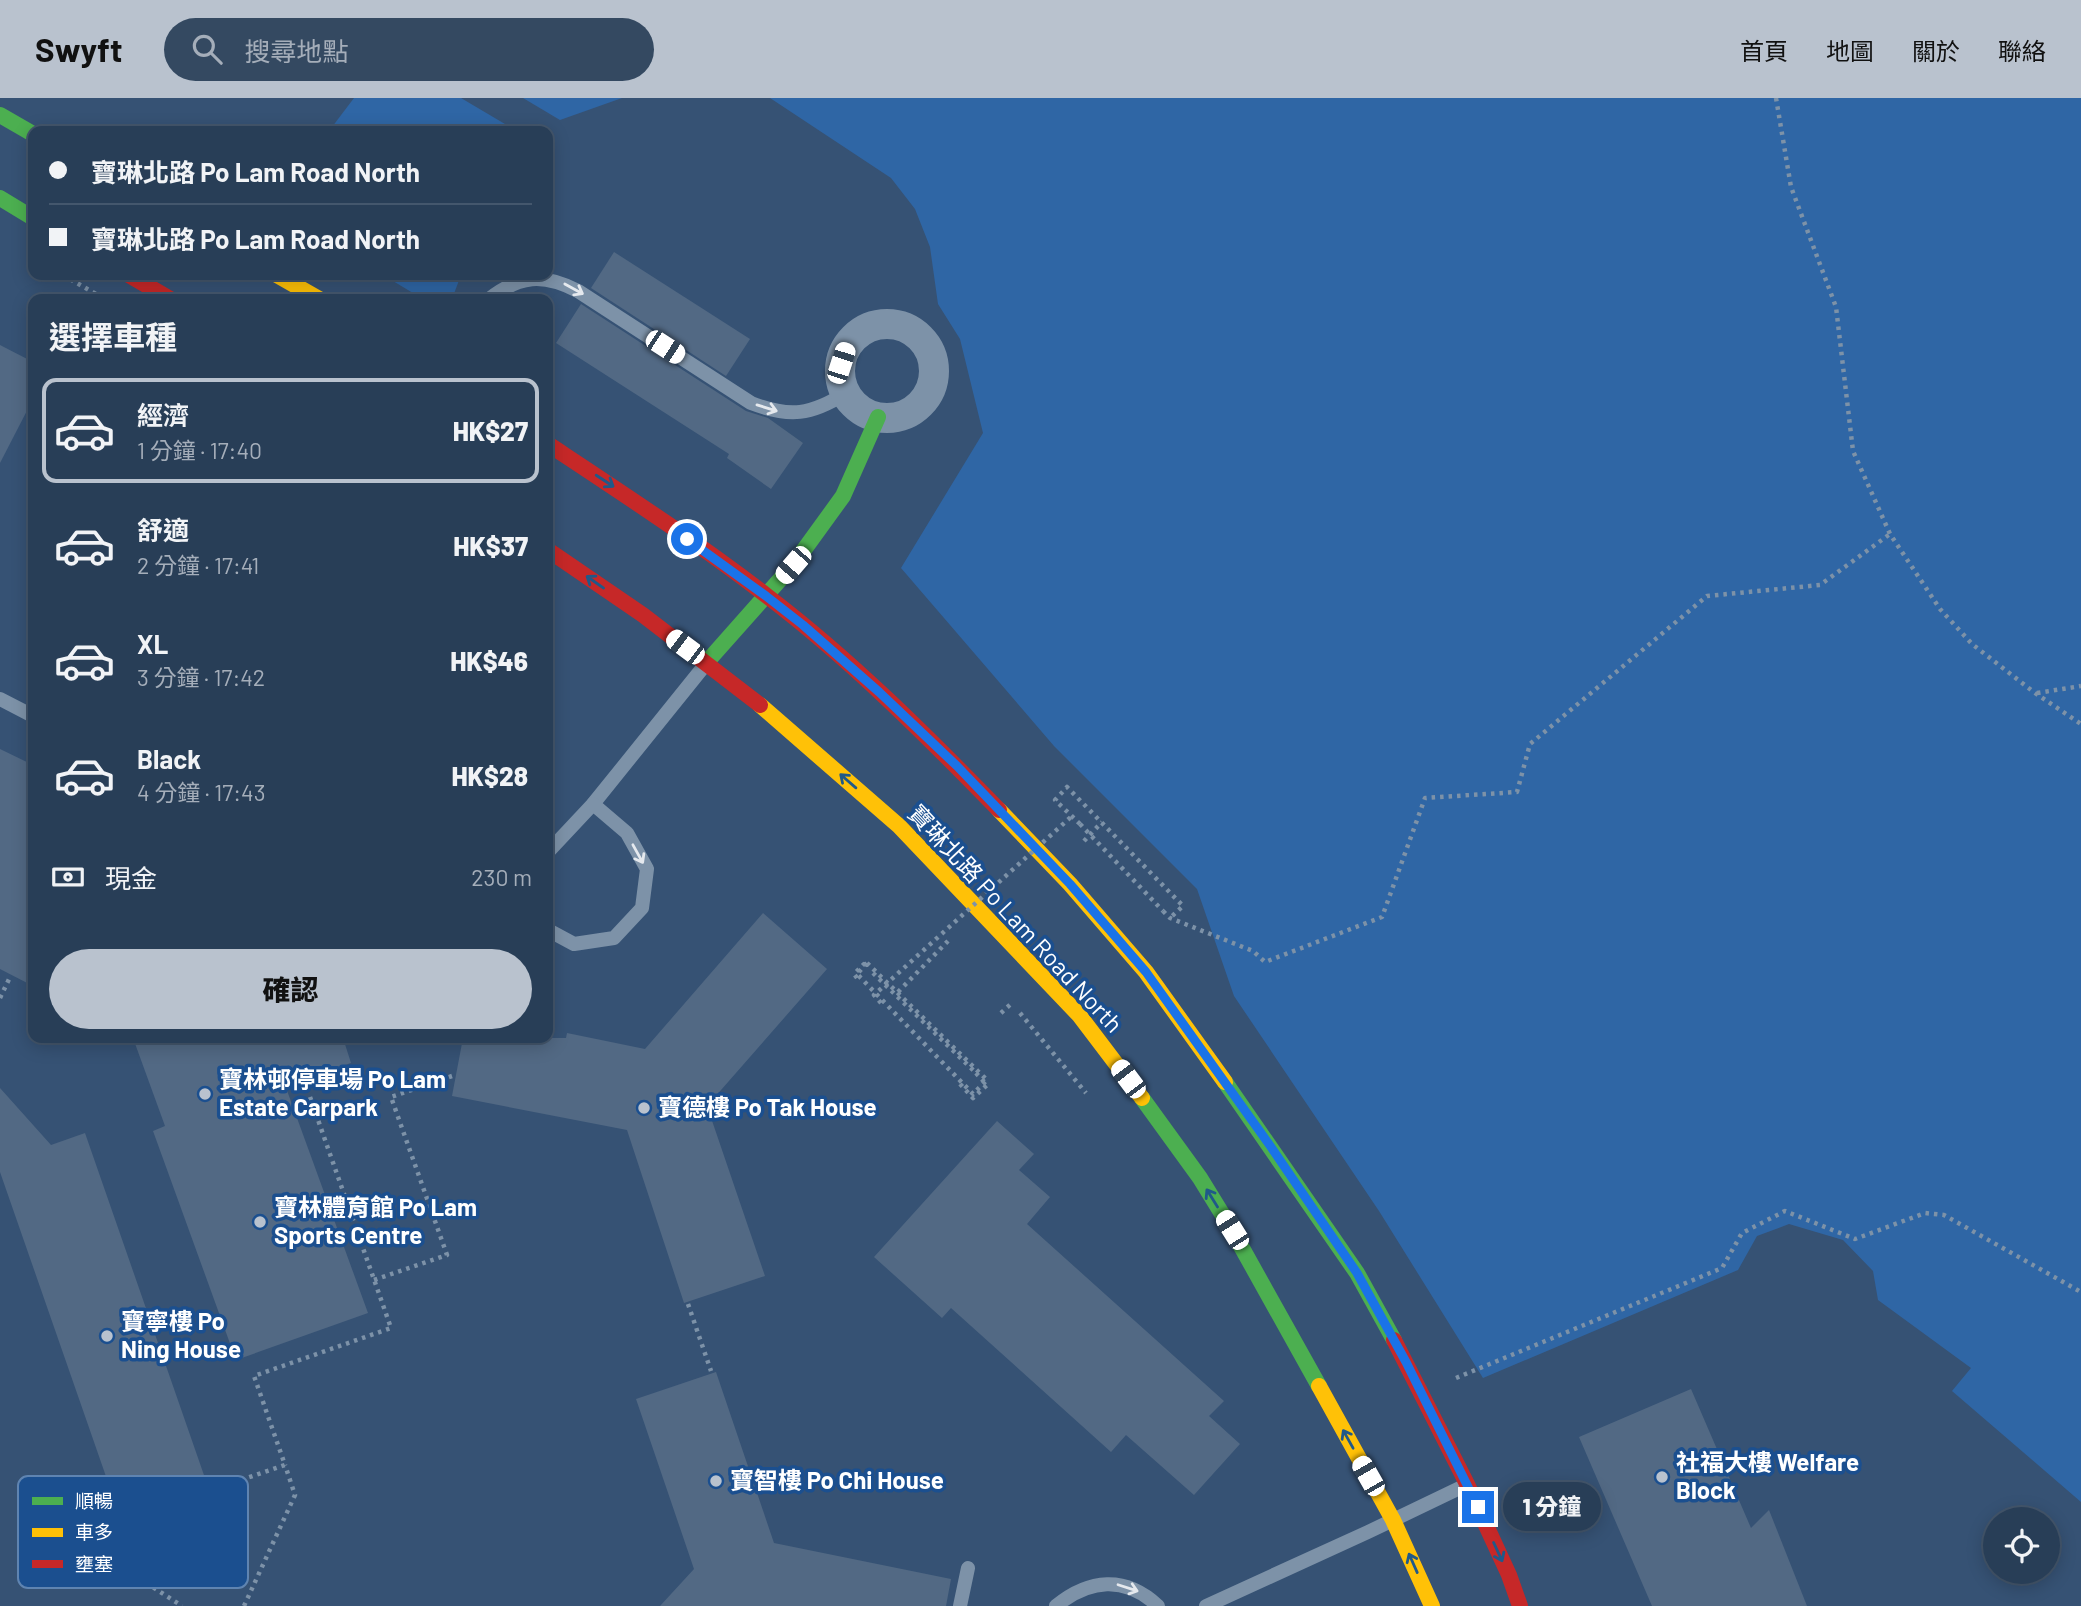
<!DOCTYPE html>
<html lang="zh-TW">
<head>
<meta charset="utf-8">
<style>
  :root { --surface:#283e57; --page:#344961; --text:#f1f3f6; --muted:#a5aeba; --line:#44576d; --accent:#b9c2ce }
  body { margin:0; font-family:Barlow,"Noto Sans TC",sans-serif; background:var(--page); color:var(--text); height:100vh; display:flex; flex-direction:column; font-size:26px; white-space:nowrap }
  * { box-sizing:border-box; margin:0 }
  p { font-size:23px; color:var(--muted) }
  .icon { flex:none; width:38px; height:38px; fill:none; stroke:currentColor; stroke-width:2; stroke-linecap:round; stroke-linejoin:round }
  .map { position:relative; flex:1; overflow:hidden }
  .sheet { position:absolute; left:28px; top:196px; width:525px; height:749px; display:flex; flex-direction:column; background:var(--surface); border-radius:14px; box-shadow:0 4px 18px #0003,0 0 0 2px var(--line) }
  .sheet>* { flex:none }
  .hud { position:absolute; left:28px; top:28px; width:525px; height:154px; border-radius:14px; box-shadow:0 4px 18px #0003,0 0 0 2px var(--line); display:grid; align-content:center; height:154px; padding:0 21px; background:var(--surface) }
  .buttons { position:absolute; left:1983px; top:1409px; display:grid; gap:14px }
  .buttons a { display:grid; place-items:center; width:77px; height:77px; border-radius:50%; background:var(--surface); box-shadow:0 4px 18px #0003,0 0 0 2px var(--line); font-size:35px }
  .end { position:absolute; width:32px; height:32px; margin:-16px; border:9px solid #1a73e8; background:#fff; box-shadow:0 0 0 4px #fff }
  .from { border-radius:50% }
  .bubble { position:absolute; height:49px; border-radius:24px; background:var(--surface); box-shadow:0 4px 18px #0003,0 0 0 2px var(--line); font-size:23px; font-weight:800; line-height:49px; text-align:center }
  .car { position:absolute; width:21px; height:42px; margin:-21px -10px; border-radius:9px; box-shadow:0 0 5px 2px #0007; background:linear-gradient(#fff 24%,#345 0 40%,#fff 0 76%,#345 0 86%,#fff 0) }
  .hud b { display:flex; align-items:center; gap:24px; height:66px; font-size:26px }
  .hud b+b { border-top:2px solid var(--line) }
  .hud i { width:18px; height:18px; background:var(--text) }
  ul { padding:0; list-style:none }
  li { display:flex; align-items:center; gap:21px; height:105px; margin:0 14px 10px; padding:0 7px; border:4px solid transparent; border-radius:14px }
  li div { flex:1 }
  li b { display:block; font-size:26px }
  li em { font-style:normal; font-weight:800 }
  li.selected { border-color:var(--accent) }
  li>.icon { width:63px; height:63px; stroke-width:1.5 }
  h2 { padding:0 21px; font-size:32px; line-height:84px }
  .pay { display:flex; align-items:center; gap:18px; height:77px; padding:0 21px; font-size:26px }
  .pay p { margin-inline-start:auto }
  .cta { display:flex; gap:14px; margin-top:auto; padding:14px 21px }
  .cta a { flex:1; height:80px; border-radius:42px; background:var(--accent); color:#111; font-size:28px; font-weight:800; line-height:80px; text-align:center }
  header { display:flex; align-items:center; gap:42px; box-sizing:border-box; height:98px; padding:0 35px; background:var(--accent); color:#111 }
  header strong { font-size:33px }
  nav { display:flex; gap:38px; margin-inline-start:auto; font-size:24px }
  .search { width:490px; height:63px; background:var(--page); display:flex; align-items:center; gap:18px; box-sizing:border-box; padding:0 24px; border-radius:38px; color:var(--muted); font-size:26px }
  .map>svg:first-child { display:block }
  .green { fill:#2f66a5 }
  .building { fill:#526984 }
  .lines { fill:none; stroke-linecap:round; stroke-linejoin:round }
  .path { stroke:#7d92a8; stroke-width:4.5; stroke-dasharray:3.5 5; stroke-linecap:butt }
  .lane { stroke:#7d92a8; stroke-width:14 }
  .street { stroke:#7d92a8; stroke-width:30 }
  .fast { stroke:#4caf50; stroke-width:16 }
  .slow { stroke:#ffc107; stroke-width:16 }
  .jam { stroke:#c62828; stroke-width:16 }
  .path-bridge { stroke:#7d92a8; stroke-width:4.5; stroke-dasharray:3.5 5; stroke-linecap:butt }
  .oneway { stroke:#e5e9ee }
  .oneway2 { stroke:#205989 }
  .route { stroke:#1a73e8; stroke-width:9 }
  .poi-dot { fill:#b9c2ce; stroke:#1b4f8f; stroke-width:2.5 }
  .labels { text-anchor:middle; stroke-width:7; stroke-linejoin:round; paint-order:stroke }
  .street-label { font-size:24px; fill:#fff; stroke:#1b4f8f }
  .poi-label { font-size:24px; font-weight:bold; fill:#fff; stroke:#1b4f8f; text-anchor:start }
  .key { fill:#1b4f8f; stroke:#5f84b1; stroke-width:2 }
  .key-label { font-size:19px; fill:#fff }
</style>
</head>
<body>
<header>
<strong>Swyft</strong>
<div class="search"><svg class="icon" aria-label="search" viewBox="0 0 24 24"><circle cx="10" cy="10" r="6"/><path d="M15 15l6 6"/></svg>搜尋地點</div>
<nav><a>首頁</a><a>地圖</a><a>關於</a><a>聯絡</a></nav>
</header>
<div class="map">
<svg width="2081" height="1508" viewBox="0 0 2081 1508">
  <rect width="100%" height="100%" fill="#365274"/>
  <g class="green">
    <path d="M354,0H461L517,33H329Z"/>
    <path d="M523,0H622L560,22Z"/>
    <path d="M770,0H2081V1404L1952,1293L1971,1270L1878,1202L1873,1173L1843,1142L1789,1126L1757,1138L1738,1172L1483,1280L1379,1113L1234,898L1197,791L1054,648L901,470L983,335L960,241L938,206L930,149L915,111L891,80Z"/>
    <path d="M383,177H461L452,201H423Z"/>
  </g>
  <g class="building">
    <path d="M614,154L750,241L726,278L591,190Z"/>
    <path d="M581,206L746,313L768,320L803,345L771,391L727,360L729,356L556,245Z"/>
    <path d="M0,247L33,264V301L0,365Z"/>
    <path d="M0,651L33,667V888L0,871Z"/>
    <path d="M763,815L827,871L707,1008L765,1178L684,1205L627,1032L452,998L463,940H566L567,935L645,951Z"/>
    <path d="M133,940H343L351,965L285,987L368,1215L236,1262L153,1033L165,1028Z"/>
    <path d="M0,990L51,1047L85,1035L213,1403L125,1433L0,1074Z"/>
    <path d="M997,1023L1034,1056L1019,1072L1050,1099L1027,1126L1224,1303L1209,1318L1240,1346L1194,1397L1126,1337L1111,1354L951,1210L942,1220L874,1159Z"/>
    <path d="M716,1274L774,1445L951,1481L946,1508H660L694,1471L636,1301Z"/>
    <path d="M1691,1291L1751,1430L1769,1412L1807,1508H1652L1579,1339Z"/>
  </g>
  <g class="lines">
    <g class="path">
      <path d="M1776,0L1791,89L1836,209L1853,353L1890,436L1940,511L1972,546L2035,595L2081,626"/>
      <path d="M63,177L96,196"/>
      <path d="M2037,595L2081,588"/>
      <path d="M1080,726L1055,702L1067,689L1183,808L1170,820"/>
      <path d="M1084,743L1102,724"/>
      <path d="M1163,813L1170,820L1253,853L1265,864L1382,819L1425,700L1517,694L1530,646L1707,498L1820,487L1890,436"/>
      <path d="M867,865L987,982L973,996L857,876Z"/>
      <path d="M873,875L975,974"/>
      <path d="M898,894L948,843"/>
      <path d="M0,900L11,877"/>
      <path d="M1001,915L1013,904"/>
      <path d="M1020,915L1086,995"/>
      <path d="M374,1182L447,1157L391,999L452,978"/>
      <path d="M688,1206L711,1273"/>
      <path d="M1456,1280L1722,1170L1742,1135L1785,1113L1855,1141L1925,1115L1944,1117L2081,1194"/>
      <path d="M209,1393L285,1367L254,1278L391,1230L310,999"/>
      <path d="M89,1448L182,1508"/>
      <path d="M244,1508L295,1397L285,1367"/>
    </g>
    <g class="lane">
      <path d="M489,201C520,177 543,175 578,193L751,305C790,320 811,317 846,295"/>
      <path d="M0,601L33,618"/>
      <path d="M548,754L593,706L705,567"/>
      <path d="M548,832L574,846L614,840L642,810L647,771L627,735L593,706"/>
      <path d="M960,1508L968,1470"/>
      <path d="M1056,1508C1089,1481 1125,1477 1158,1508"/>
      <path d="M1206,1508L1368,1434L1466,1387"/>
    </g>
    <circle class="street" cx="887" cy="273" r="47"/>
    <g class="fast">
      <path d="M0,17L33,36"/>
      <path d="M0,100L33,120"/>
      <path d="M706,565L793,467L843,398L878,319"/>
      <path d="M1225,984L1357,1175L1394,1242"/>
      <path d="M1142,1000L1200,1080L1232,1132L1319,1288"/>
    </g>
    <g class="slow">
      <path d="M277,177L319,201"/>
      <path d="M760,607L899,728L1079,917L1142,1000"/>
      <path d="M999,712L1070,786L1146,874L1225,984"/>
      <path d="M1319,1288L1393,1422L1432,1508"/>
    </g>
    <g class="jam">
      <path d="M129,177L170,201"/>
      <path d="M548,346C622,395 697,444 767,498C851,562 926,637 999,712"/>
      <path d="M548,452L643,517L760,607"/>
      <path d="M1394,1242L1467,1386L1509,1477L1520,1508"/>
    </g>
    <g class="path-bridge">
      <path d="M1080,726L1163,813"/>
      <path d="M857,880L854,876L864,866L868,869"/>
      <path d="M881,905L874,897L1072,718"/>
      <path d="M960,986L973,1000L987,987L975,974"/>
    </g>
  </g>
  <defs><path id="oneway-shaft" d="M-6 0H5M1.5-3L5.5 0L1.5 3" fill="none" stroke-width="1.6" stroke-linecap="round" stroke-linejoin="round" transform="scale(1.75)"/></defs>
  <g class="oneway">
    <use href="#oneway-shaft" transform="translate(574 191) rotate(29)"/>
    <use href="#oneway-shaft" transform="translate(767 310) rotate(17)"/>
    <use href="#oneway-shaft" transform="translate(638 756) rotate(61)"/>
    <use href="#oneway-shaft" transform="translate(1128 1490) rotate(18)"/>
  </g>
  <g class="oneway2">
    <use href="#oneway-shaft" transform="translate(605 383) rotate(33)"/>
    <use href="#oneway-shaft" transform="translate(595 484) rotate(-145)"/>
    <use href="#oneway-shaft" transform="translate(848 683) rotate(-139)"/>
    <use href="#oneway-shaft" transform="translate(1212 1100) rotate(-122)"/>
    <use href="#oneway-shaft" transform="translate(1348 1341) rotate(-119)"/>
    <use href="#oneway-shaft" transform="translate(1498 1454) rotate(65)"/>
    <use href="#oneway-shaft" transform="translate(1413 1465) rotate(-114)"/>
  </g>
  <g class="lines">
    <path class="route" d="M687,441L766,498L803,527L879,594L957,668L1070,786L1146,874L1271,1049L1357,1175L1406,1264L1478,1409"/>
  </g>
  <g class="poi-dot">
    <circle cx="205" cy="996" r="7"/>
    <circle cx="644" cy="1010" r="7"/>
    <circle cx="260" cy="1124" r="7"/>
    <circle cx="107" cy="1238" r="7"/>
    <circle cx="1662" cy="1379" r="7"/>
    <circle cx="716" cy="1383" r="7"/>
  </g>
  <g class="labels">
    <g class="street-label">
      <text transform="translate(1015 821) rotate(47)" y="8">寶琳北路 Po Lam Road North</text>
    </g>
    <g class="poi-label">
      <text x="219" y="990">寶林邨停車場 Po Lam<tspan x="219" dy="28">Estate Carpark</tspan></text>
      <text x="658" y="1018">寶德樓 Po Tak House</text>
      <text x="274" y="1118">寶林體育館 Po Lam<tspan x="274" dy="28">Sports Centre</tspan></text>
      <text x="121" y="1232">寶寧樓 Po<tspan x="121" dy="28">Ning House</tspan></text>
      <text x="1676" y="1373">社福大樓 Welfare<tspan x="1676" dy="28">Block</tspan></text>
      <text x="730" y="1391">寶智樓 Po Chi House</text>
    </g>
  </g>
  <rect x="18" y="1378" width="230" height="112" rx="10" class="key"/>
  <rect x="32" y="1399" width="31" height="8" fill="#4caf50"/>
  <rect x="32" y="1430" width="31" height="9" fill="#ffc107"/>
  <rect x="32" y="1462" width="31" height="8" fill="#c62828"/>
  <g class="key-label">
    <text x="75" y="1410">順暢</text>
    <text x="75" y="1441">車多</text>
    <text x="75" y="1473">壅塞</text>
  </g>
</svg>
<div class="buttons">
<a><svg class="icon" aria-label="locate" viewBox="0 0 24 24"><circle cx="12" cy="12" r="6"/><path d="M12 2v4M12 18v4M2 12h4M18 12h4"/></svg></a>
</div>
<i class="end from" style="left:687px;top:441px"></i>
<i class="end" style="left:1478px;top:1409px"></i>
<div class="bubble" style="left:1503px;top:1384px;width:98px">1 分鐘</div>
<i class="car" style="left:665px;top:249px;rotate:123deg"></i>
<i class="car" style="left:841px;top:265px;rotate:18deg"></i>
<i class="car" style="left:793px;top:467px;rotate:221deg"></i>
<i class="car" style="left:685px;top:549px;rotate:307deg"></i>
<i class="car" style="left:1128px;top:981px;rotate:323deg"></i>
<i class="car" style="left:1232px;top:1132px;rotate:328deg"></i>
<i class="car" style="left:1368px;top:1378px;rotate:330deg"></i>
<div class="hud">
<b><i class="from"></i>寶琳北路 Po Lam Road North</b>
<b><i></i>寶琳北路 Po Lam Road North</b>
</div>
<section class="sheet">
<h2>選擇車種</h2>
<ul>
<li class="selected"><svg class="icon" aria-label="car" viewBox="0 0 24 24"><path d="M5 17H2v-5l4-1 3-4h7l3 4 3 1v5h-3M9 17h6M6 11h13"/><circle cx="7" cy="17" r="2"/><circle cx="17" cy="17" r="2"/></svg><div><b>經濟</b><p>1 分鐘 · 17:40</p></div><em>HK$27</em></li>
<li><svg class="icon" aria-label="car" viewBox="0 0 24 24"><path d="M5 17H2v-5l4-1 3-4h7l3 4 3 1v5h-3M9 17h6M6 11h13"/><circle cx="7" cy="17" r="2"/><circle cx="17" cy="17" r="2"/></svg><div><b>舒適</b><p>2 分鐘 · 17:41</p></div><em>HK$37</em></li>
<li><svg class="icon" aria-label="car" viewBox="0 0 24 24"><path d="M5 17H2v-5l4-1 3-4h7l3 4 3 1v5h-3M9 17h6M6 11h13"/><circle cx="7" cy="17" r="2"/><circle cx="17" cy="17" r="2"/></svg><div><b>XL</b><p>3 分鐘 · 17:42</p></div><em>HK$46</em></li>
<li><svg class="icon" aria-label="car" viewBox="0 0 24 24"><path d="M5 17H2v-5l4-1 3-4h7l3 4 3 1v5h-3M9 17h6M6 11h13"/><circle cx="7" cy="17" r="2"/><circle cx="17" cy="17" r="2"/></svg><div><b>Black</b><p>4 分鐘 · 17:43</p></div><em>HK$28</em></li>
</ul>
<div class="pay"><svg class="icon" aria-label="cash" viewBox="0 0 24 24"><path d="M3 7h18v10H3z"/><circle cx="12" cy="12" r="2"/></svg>現金<p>230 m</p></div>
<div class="cta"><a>確認</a></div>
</section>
</div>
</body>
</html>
